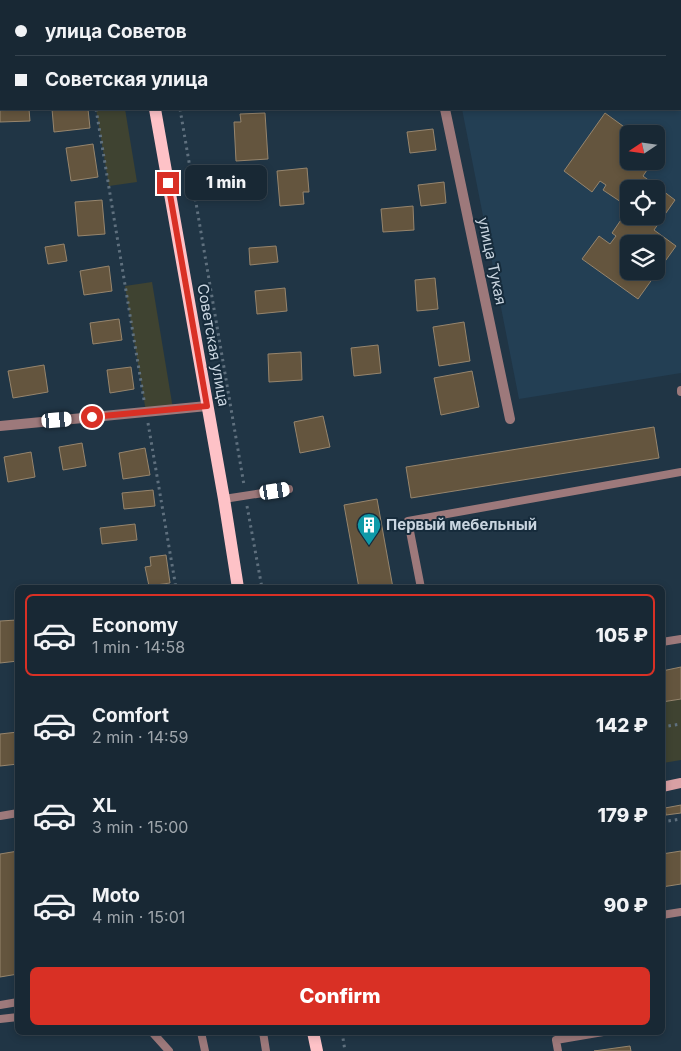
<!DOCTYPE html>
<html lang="en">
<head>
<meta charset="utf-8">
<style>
  :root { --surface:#182834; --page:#21303c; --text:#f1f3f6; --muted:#9fa6ac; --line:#36444f; --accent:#d93025 }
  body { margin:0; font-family:Inter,sans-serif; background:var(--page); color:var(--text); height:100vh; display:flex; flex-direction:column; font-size:19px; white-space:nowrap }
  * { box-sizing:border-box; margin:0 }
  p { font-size:16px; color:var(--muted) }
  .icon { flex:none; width:28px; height:28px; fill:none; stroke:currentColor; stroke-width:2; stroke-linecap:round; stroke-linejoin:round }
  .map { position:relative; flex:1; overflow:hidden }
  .details { position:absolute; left:15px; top:585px; width:650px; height:450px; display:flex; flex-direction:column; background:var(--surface); border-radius:8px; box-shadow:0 2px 8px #0003,0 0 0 1px var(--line) }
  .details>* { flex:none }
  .hud { position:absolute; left:0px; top:0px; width:681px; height:110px; box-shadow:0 2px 8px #0003,0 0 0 1px var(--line); display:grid; align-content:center; height:110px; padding:0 15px; background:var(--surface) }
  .needle { width:32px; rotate:257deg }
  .controls { position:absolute; left:620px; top:125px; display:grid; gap:10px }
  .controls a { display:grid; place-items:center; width:45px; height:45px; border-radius:8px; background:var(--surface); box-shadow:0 2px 8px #0003,0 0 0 1px var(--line); font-size:25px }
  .end { position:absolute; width:22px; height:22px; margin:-11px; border:6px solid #d93025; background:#fff; box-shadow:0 0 0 2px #fff }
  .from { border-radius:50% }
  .bubble { position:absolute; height:35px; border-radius:8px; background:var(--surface); box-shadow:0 2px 8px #0003,0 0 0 1px var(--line); font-size:16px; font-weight:800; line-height:35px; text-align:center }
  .car { position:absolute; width:15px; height:30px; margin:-15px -8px; border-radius:6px; box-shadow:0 0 4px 1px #0007; background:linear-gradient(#fff 24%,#345 0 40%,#fff 0 76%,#345 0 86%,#fff 0) }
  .hud b { display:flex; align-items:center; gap:18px; height:48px; font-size:19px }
  .hud b+b { border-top:1px solid var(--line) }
  .hud i { width:12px; height:12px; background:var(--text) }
  ul { padding:9px 0 0; list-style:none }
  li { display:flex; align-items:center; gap:15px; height:82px; margin:0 10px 8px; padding:0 5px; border:2px solid transparent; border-radius:8px }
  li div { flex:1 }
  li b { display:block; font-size:19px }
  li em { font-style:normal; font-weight:800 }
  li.active { border-color:var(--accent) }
  li>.icon { width:45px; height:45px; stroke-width:1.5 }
  .primary-button { display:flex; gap:10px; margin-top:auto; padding:10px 15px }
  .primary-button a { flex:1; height:58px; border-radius:8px; background:var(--accent); color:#fff; font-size:20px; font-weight:800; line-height:58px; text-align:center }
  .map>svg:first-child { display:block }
  .built { fill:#233f54; fill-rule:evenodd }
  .green { fill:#3f4331 }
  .building { fill:#64553e; stroke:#96856d; fill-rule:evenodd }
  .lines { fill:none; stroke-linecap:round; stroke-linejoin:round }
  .path { stroke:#5f707e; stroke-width:3; stroke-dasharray:2.5 4; stroke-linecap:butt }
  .lane { stroke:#9d797b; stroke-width:8 }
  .street { stroke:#9d797b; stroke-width:10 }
  .secondary { stroke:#d9a0a4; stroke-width:10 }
  .primary { stroke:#fec2c7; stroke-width:12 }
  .route { stroke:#d93025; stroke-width:6 }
  .labels { text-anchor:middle; stroke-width:4; stroke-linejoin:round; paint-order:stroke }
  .street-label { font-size:15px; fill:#c9d5e0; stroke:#162b3b }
  .poi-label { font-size:15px; font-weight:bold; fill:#c9d5e0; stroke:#162b3b; text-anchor:start }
</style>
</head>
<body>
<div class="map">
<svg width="681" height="1051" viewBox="0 0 681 1051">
  <rect width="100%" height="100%" fill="#203545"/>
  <path class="built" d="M680,87L681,93V373L519,399L462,109H680ZM629,134H656V161H629ZM629,189H656V216H629ZM629,244H656V271H629Z"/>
  <g class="green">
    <path d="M96,109H125L137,182L109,186Z"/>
    <path d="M152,282L173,409L146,412L125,286Z"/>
    <path d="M681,699V760L663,763L662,702Z"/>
  </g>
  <g class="building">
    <path d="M0,0H46L42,1H1V24L0,25Z"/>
    <rect x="204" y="0" width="28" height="1"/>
    <rect x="296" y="0" width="27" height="1"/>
    <path d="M369,0H396L397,1H369Z"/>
    <path d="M433,0H461L443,1H433Z"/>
    <path d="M0,92H1V109H29L30,121L0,122Z"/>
    <path d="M52,109H88L90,128L54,132Z"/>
    <path d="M265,113L268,159L236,161L234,122H241L240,114Z"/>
    <path d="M605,113L634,134H629V161H653L643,176L675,200L654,230L676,246L638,299L582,259L599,236L610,244L616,236L612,233L625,214L620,210L624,204L603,190L606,185L600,181L592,192L564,171ZM629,189H656V216H629ZM629,244H656V271H629Z"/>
    <path d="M433,129L436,150L410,153L407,132Z"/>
    <path d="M93,144L98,177L71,181L66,148Z"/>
    <path d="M307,168L309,192H303L304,204L280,206L277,171Z"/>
    <path d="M444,182L446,203L421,206L418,185Z"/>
    <path d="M102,200L105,234L78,236L75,202Z"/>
    <path d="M413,206L414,230L383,232L381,209Z"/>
    <path d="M64,244L67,261L48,264L45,247Z"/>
    <path d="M276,246L278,262L250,265L249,248Z"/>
    <path d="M109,266L112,291L84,295L80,271Z"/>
    <path d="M435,278L438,309L417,311L415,280Z"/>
    <path d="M285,288L287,311L257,314L255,291Z"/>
    <path d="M119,319L122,340L93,344L90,323Z"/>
    <path d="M464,322L470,361L439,366L433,327Z"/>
    <path d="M378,345L381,373L354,376L351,348Z"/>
    <path d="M301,352L302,380L269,382L268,354Z"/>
    <path d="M44,365L48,392L13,398L8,371Z"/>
    <path d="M131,367L134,389L110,393L107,370Z"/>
    <path d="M472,371L479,407L441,415L434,378Z"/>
    <path d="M323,416L330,447L300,453L294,422Z"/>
    <path d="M654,427L659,458L411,498L406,467Z"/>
    <path d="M82,443L86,466L63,470L59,447Z"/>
    <path d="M145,448L150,475L123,479L119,453Z"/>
    <path d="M31,452L35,477L8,482L4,457Z"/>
    <path d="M153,490L155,506L124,509L122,493Z"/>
    <path d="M377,499L393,588H359L344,505Z"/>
    <path d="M135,524L137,540L102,544L100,528Z"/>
    <path d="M166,555L170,583L149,586L145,567L151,566L150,557Z"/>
    <path d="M17,620L18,661L0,663V621Z"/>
    <path d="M681,667V699L662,702V671Z"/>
    <path d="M18,732V764L0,766V734Z"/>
    <path d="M681,805V813L666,815L665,808Z"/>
    <path d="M18,851V974L0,977V854Z"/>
    <path d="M681,851V884L662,887V854Z"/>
    <path d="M630,1046L631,1051H594Z"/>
  </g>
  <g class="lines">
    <g class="path">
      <path d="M75,0V1"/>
      <path d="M161,0V1"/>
      <path d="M189,0V1"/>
      <path d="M96,109L144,400"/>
      <path d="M180,109L244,485"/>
      <path d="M148,423L176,588"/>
      <path d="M247,506L262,588"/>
      <path d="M662,727L681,724"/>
      <path d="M662,822L681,819"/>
      <path d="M342,1032L345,1051"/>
    </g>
    <g class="lane">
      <path d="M681,390V392"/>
      <path d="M224,499L289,489"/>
      <path d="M421,588L408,521L681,472"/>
      <path d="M662,642L681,639"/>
      <path d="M0,816L18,813"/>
      <path d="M662,915L681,912"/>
      <path d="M0,1005L18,1002"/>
      <path d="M0,1019L18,1017"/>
      <path d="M152,1032L169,1051"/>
      <path d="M201,1032L205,1051"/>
      <path d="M263,1032L266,1051"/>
      <path d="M558,1051L556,1040L603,1032"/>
    </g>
    <g class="street">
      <path d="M423,0V1"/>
      <path d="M680,0L681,3"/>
      <path d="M680,11H681"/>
      <path d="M0,62H1"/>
      <path d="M445,109L510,419"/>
      <path d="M0,426L207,406"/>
    </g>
    <path class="secondary" d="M662,787L681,783"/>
    <g class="primary">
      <path d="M136,0V1"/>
      <path d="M155,109L224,499L238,588"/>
      <path d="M313,1032L317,1051"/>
    </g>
  </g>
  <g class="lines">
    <path class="route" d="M92,417L207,406L168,183"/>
  </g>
  <defs>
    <g id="building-pin" transform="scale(1.25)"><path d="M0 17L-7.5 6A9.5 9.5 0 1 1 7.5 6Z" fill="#0f9aa8" stroke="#162b3b"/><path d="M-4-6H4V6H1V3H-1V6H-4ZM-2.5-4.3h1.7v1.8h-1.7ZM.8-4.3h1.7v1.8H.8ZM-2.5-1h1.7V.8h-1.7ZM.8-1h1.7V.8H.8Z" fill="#fff"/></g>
  </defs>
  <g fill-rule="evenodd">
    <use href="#building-pin" x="369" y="525"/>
  </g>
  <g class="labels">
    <g class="street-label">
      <text transform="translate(492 261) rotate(78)" y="5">улица Тукая</text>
      <text transform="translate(213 345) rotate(80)" y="5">Советская улица</text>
    </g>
    <g class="poi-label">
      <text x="386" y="530">Первый мебельный</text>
    </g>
  </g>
</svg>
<div class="controls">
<a><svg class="needle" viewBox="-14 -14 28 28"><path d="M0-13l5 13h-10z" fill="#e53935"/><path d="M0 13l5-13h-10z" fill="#9fa6ac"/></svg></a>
<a><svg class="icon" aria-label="locate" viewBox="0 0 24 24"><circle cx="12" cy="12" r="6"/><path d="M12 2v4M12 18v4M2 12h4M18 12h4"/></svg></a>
<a><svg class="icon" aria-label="layers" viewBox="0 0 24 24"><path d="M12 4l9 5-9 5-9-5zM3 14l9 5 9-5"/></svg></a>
</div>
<i class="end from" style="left:92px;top:417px"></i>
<i class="end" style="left:168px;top:183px"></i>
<div class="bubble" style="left:185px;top:165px;width:82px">1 min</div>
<i class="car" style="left:57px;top:420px;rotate:85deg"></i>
<i class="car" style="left:275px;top:491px;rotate:81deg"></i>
<div class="hud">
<b><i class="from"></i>улица Советов</b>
<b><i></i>Советская улица</b>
</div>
<section class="details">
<ul>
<li class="active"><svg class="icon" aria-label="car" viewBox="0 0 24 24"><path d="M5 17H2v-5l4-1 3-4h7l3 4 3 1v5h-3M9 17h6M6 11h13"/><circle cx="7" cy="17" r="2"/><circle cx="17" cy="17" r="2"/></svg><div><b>Economy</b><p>1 min · 14:58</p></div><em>105 ₽</em></li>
<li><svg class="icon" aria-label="car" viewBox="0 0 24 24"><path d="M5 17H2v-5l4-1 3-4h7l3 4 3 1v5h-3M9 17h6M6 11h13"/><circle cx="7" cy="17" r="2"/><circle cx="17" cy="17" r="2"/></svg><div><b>Comfort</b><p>2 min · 14:59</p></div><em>142 ₽</em></li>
<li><svg class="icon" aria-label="car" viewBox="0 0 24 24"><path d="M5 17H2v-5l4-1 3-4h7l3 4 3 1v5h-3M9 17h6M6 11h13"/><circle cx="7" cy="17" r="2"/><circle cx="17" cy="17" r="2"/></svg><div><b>XL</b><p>3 min · 15:00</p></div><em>179 ₽</em></li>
<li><svg class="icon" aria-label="car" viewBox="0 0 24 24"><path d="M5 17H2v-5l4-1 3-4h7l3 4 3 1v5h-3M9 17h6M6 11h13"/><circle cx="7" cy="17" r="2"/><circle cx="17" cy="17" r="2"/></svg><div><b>Moto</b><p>4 min · 15:01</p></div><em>90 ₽</em></li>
</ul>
<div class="primary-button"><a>Confirm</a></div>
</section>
</div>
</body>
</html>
